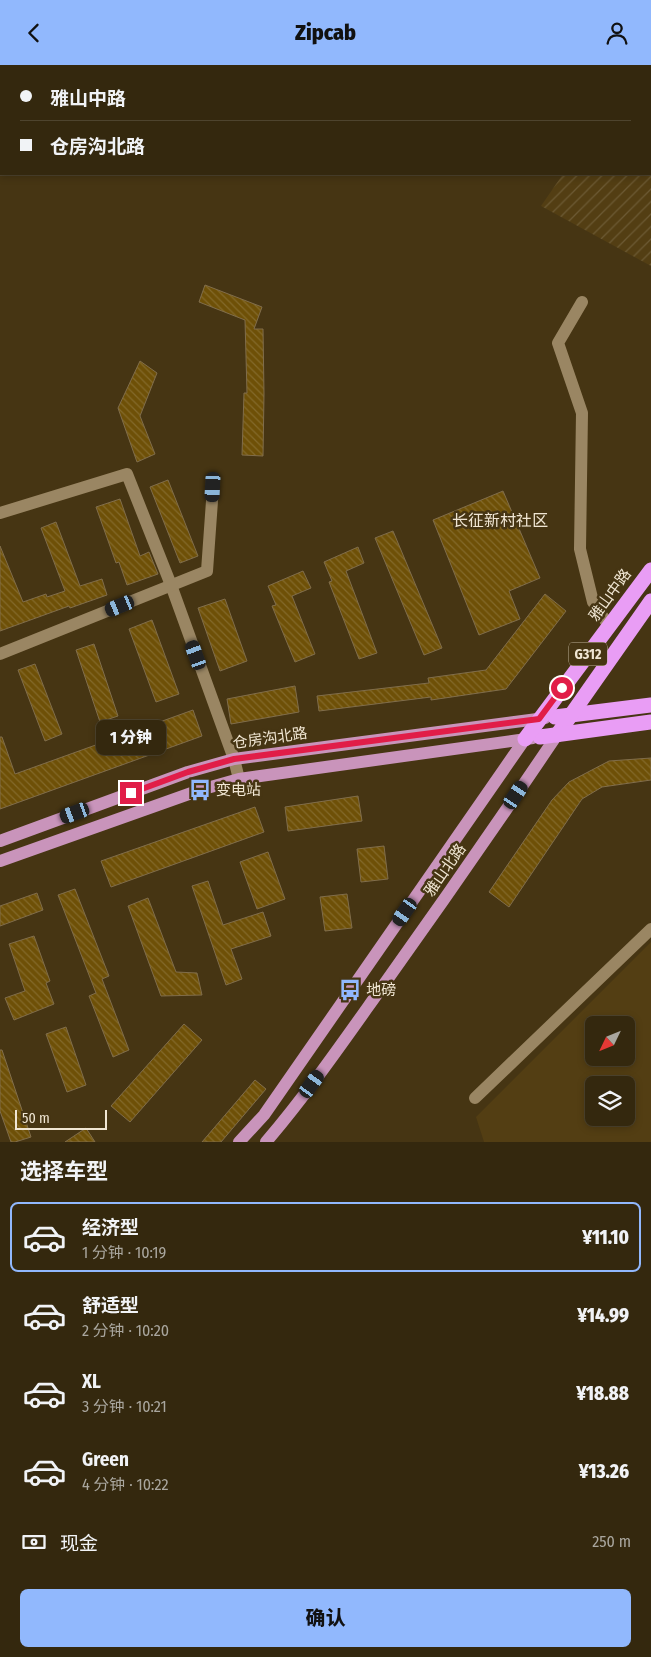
<!DOCTYPE html>
<html lang="zh">
<head>
<meta charset="utf-8">
<style>
  :root { --surface:#34280e; --page:#3f341c; --text:#f1f3f6; --muted:#a9a69e; --line:#4e442e; --accent:#91b8fd }
  body { margin:0; font-family:"Fira Sans Condensed","Noto Sans SC",sans-serif; background:var(--page); color:var(--text); height:100vh; display:flex; flex-direction:column; font-size:19px; white-space:nowrap }
  * { box-sizing:border-box; margin:0 }
  p { font-size:16px; color:var(--muted) }
  .icon { flex:none; width:28px; height:28px; fill:none; stroke:currentColor; stroke-width:2; stroke-linecap:round; stroke-linejoin:round }
  .map { position:relative; height:1077px; overflow:hidden }
  .panel { display:flex; flex-direction:column; background:var(--surface); flex:1 }
  .panel>* { flex:none }
  .hud { position:absolute; left:0px; top:0px; width:651px; height:110px; box-shadow:0 2px 8px #0003,0 0 0 1px var(--line); display:grid; align-content:center; height:110px; padding:0 20px; background:var(--surface) }
  .needle { width:32px; rotate:227deg }
  .buttons { position:absolute; left:585px; top:951px; display:grid; gap:10px }
  .buttons a { display:grid; place-items:center; width:50px; height:50px; border-radius:8px; background:var(--surface); box-shadow:0 2px 8px #0003,0 0 0 1px var(--line); font-size:25px }
  .scale { position:absolute; left:15px; bottom:12px; width:92px; box-sizing:border-box; padding-left:5px; border:2px solid #f0e6d3; border-top:0; font-size:14px; line-height:18px; white-space:nowrap; color:#f0e6d3; -webkit-text-stroke:4px #463513; paint-order:stroke }
  .end { position:absolute; width:22px; height:22px; margin:-11px; border:6px solid #e11d48; background:#fff; box-shadow:0 0 0 2px #fff }
  .from { border-radius:50% }
  .bubble { position:absolute; height:35px; border-radius:8px; background:var(--surface); box-shadow:0 2px 8px #0003,0 0 0 1px var(--line); font-size:16px; font-weight:800; line-height:35px; text-align:center }
  .car { position:absolute; width:15px; height:30px; margin:-15px -8px; border-radius:6px; box-shadow:0 0 4px 1px #0007; background:linear-gradient(#222 24%,#8ab4d8 0 40%,#222 0 76%,#8ab4d8 0 86%,#222 0) }
  .hud b { display:flex; align-items:center; gap:18px; height:48px; font-size:19px }
  .hud b+b { border-top:1px solid var(--line) }
  .hud i { width:12px; height:12px; background:var(--text) }
  ul { padding:0; list-style:none }
  li { display:flex; align-items:center; gap:15px; height:70px; margin:0 10px 8px; padding:0 10px; border:2px solid transparent; border-radius:8px }
  li div { flex:1 }
  li b { display:block; font-size:19px }
  li em { font-style:normal; font-weight:800 }
  li.selected { border-color:var(--accent) }
  li>.icon { width:45px; height:45px; stroke-width:1.5 }
  h2 { padding:0 20px; font-size:22px; line-height:60px }
  .pay { display:flex; align-items:center; gap:12px; height:55px; padding:0 20px; font-size:19px }
  .pay p { margin-inline-start:auto }
  .button { display:flex; gap:10px; margin-top:auto; padding:10px 20px }
  .button a { flex:1; height:58px; border-radius:8px; background:var(--accent); color:#111; font-size:20px; font-weight:800; line-height:58px; text-align:center }
  header { display:flex; justify-content:space-between; align-items:center; height:65px; padding:0 20px; background:var(--accent); color:#111; font-size:22px; font-weight:800 }
  .map>svg:first-child { display:block }
  .built { fill:#533e13; fill-rule:evenodd }
  .industrial { fill:url(#industrial-furrows) }
  .building { fill:url(#building-back-hatch); stroke:#806d4b }
  .lines { fill:none; stroke-linecap:round; stroke-linejoin:round }
  .minor { stroke:#9a8663; stroke-width:12 }
  .major { stroke:#c994bb; stroke-width:12 }
  .highway { stroke:#e99df5; stroke-width:15 }
  .route { stroke:#e11d48; stroke-width:6 }
  .labels { text-anchor:middle; stroke-width:5; stroke-linejoin:round; paint-order:stroke }
  .shield { fill:#463513; stroke:#bdb199; stroke-width:1 }
  .shield-label { font-size:14px; font-weight:bold; fill:#f0e6d3 }
  .street-label { font-size:15px; fill:#f0e6d3; stroke:#463513 }
  .poi-label { font-size:15px; fill:#f0e6d3; stroke:#463513; text-anchor:start }
  .neighbourhood-label { font-size:16px; fill:#f0e6d3; stroke:#463513 }
</style>
</head>
<body>
<header><svg class="icon" aria-label="back" viewBox="0 0 24 24"><path d="M15 5l-7 7 7 7"/></svg>Zipcab<svg class="icon" aria-label="person" viewBox="0 0 24 24"><circle cx="12" cy="8" r="4"/><path d="M4 21q1-7 8-7t8 7"/></svg></header>
<div class="map">
<svg width="651" height="1077" viewBox="0 0 651 1077">
  <defs>
    <pattern id="industrial-furrows" width="10" height="10" patternUnits="userSpaceOnUse" patternTransform="scale(1.25)"><rect width="10" height="10" fill="#533e13"/><path d="M-1 1l2-2M0 10L10 0M9 11l2-2" fill="none" stroke="#6c5a34"/></pattern>
    <pattern id="building-back-hatch" width="6" height="6" patternUnits="userSpaceOnUse" patternTransform="scale(1.25)"><rect width="6" height="6" fill="#6e5007"/><path d="M-1 5l2 2M0 0l6 6M5-1l2 2" fill="none" stroke="#83692a"/></pattern>
  </defs>
  <rect width="100%" height="100%" fill="#463513"/>
  <path class="built" d="M651,877V1077H484L476,1052ZM594,960H626V992H594ZM594,1020H626V1052H594Z"/>
  <path class="industrial" d="M618,0H651V201L541,141L563,109H650V1H618Z"/>
  <g class="building">
    <path d="M205,220L262,242L254,264H263L264,329L263,391L242,390L244,328H247L245,255L199,237Z"/>
    <path d="M140,296L157,308L140,351L155,389L137,397L118,343Z"/>
    <path d="M168,415L198,491L180,498L150,422Z"/>
    <path d="M503,426L540,513L509,526L520,554L479,570L433,455Z"/>
    <path d="M120,434L140,491L149,487L158,509L127,520L119,497L116,498L96,442Z"/>
    <path d="M56,457L80,521L102,514L107,530L70,543L69,541L0,566V481L23,537L46,529L47,532L65,526L41,463Z"/>
    <path d="M393,466L442,583L424,590L375,473Z"/>
    <path d="M358,482L364,498L346,506L377,588L359,594L329,517L332,516L324,497Z"/>
    <path d="M303,506L311,523L292,531L315,589L295,597L272,541L276,540L268,521Z"/>
    <path d="M545,529L566,546L506,624L431,635V632L319,646L317,631L429,618L428,613L486,605Z"/>
    <path d="M225,534L247,596L220,606L198,543Z"/>
    <path d="M152,555L179,629L156,637L129,564Z"/>
    <path d="M94,579L118,651L100,657L76,585Z"/>
    <path d="M35,599L62,669L45,676L18,605Z"/>
    <path d="M295,621L299,647L231,659L227,634Z"/>
    <path d="M193,645L202,671L0,744V672H2L15,709Z"/>
    <path d="M651,693V715L602,722L582,734L509,842L489,827L552,735L569,717L609,696Z"/>
    <path d="M358,731L362,756L288,766L285,742Z"/>
    <path d="M255,742L264,767L111,822L101,796Z"/>
    <path d="M384,781L388,814L361,817L357,784Z"/>
    <path d="M268,787L285,834L257,844L240,797Z"/>
    <path d="M208,816L223,860L263,847L271,871L231,884L242,914L226,920L192,821Z"/>
    <path d="M75,824L109,911L102,914L129,985L113,992L89,931L96,928L58,830Z"/>
    <path d="M37,828L43,845L0,861V841Z"/>
    <path d="M347,829L352,863L325,866L320,832Z"/>
    <path d="M148,833L176,907L197,908L202,930L161,931L128,841Z"/>
    <path d="M34,871L50,916L46,918L54,939L14,955L5,933L25,926L9,879Z"/>
    <path d="M184,959L202,975L130,1057L111,1041Z"/>
    <path d="M66,962L86,1020L67,1027L46,969Z"/>
    <path d="M0,985H2L31,1072L15,1077H11L0,1046Z"/>
    <path d="M255,1015L266,1024L221,1077H202Z"/>
    <path d="M86,1063L95,1077H65Z"/>
  </g>
  <g class="lines">
    <g class="minor">
      <path d="M582,237L558,278L582,348L580,484L593,537L609,561"/>
      <path d="M0,448L127,409L171,520L234,694L239,714"/>
      <path d="M0,589L207,506L213,422"/>
      <path d="M475,1033L651,864"/>
    </g>
    <g class="major">
      <path d="M0,776L188,707L234,694L545,653"/>
      <path d="M0,796L200,725L239,714L533,673"/>
      <path d="M239,1077L264,1050L525,674"/>
      <path d="M266,1077C307,1029 343,977 380,925C440,841 499,756 557,670"/>
    </g>
    <g class="highway">
      <path d="M555,652L651,640"/>
      <path d="M557,670L651,536"/>
      <path d="M540,672L651,657"/>
      <path d="M525,674L651,505"/>
    </g>
  </g>
  <g class="lines">
    <path class="route" d="M131,728L188,707L234,694L539,654L562,623"/>
  </g>
  <defs>
    <g id="bus-bare" transform="scale(1.725)"><path d="M-5-6H5V4H4V6H2V4H-2V6H-4V4H-5ZM-3.5-4V0h7V-4ZM-3.5 1.2v1.5H-2V1.2ZM2 1.2v1.5H3.5V1.2Z" fill="#91b8fd" stroke="#463513" stroke-width="2.5" paint-order="stroke"/></g>
  </defs>
  <g fill-rule="evenodd">
    <use href="#bus-bare" x="200" y="725"/>
    <use href="#bus-bare" x="350" y="925"/>
  </g>
  <g class="labels">
    <rect class="shield" x="569" y="577.5" width="38" height="23" rx="4"/>
    <g class="shield-label">
      <text x="588" y="594">G312</text>
    </g>
    <g class="street-label">
      <text transform="translate(610 530) rotate(-54)" y="5">雅山中路</text>
      <text transform="translate(270 673) rotate(-8)" y="5">仓房沟北路</text>
      <text transform="translate(445 805) rotate(-55)" y="5">雅山北路</text>
    </g>
    <g class="poi-label">
      <text x="216" y="730">变电站</text>
      <text x="366" y="930">地磅</text>
    </g>
    <g class="neighbourhood-label">
      <text x="500" y="461">长征新村社区</text>
    </g>
  </g>
</svg>
<div class="buttons">
<a><svg class="needle" viewBox="-14 -14 28 28"><path d="M0-13l5 13h-10z" fill="#e53935"/><path d="M0 13l5-13h-10z" fill="#a9a69e"/></svg></a>
<a><svg class="icon" aria-label="layers" viewBox="0 0 24 24"><path d="M12 4l9 5-9 5-9-5zM3 14l9 5 9-5"/></svg></a>
</div>
<div class="scale">50 m</div>
<i class="end from" style="left:562px;top:623px"></i>
<i class="end" style="left:131px;top:728px"></i>
<div class="bubble" style="left:96px;top:655px;width:70px">1 分钟</div>
<i class="car" style="left:213px;top:422px;rotate:183deg"></i>
<i class="car" style="left:120px;top:541px;rotate:248deg"></i>
<i class="car" style="left:196px;top:590px;rotate:340deg"></i>
<i class="car" style="left:516px;top:730px;rotate:34deg"></i>
<i class="car" style="left:75px;top:748px;rotate:250deg"></i>
<i class="car" style="left:405px;top:847px;rotate:215deg"></i>
<i class="car" style="left:312px;top:1019px;rotate:36deg"></i>
<div class="hud">
<b><i class="from"></i>雅山中路</b>
<b><i></i>仓房沟北路</b>
</div>
</div>
<section class="panel">
<h2>选择车型</h2>
<ul>
<li class="selected"><svg class="icon" aria-label="car" viewBox="0 0 24 24"><path d="M5 17H2v-5l4-1 3-4h7l3 4 3 1v5h-3M9 17h6M6 11h13"/><circle cx="7" cy="17" r="2"/><circle cx="17" cy="17" r="2"/></svg><div><b>经济型</b><p>1 分钟 · 10:19</p></div><em>¥11.10</em></li>
<li><svg class="icon" aria-label="car" viewBox="0 0 24 24"><path d="M5 17H2v-5l4-1 3-4h7l3 4 3 1v5h-3M9 17h6M6 11h13"/><circle cx="7" cy="17" r="2"/><circle cx="17" cy="17" r="2"/></svg><div><b>舒适型</b><p>2 分钟 · 10:20</p></div><em>¥14.99</em></li>
<li><svg class="icon" aria-label="car" viewBox="0 0 24 24"><path d="M5 17H2v-5l4-1 3-4h7l3 4 3 1v5h-3M9 17h6M6 11h13"/><circle cx="7" cy="17" r="2"/><circle cx="17" cy="17" r="2"/></svg><div><b>XL</b><p>3 分钟 · 10:21</p></div><em>¥18.88</em></li>
<li><svg class="icon" aria-label="car" viewBox="0 0 24 24"><path d="M5 17H2v-5l4-1 3-4h7l3 4 3 1v5h-3M9 17h6M6 11h13"/><circle cx="7" cy="17" r="2"/><circle cx="17" cy="17" r="2"/></svg><div><b>Green</b><p>4 分钟 · 10:22</p></div><em>¥13.26</em></li>
</ul>
<div class="pay"><svg class="icon" aria-label="cash" viewBox="0 0 24 24"><path d="M3 7h18v10H3z"/><circle cx="12" cy="12" r="2"/></svg>现金<p>250 m</p></div>
<div class="button"><a>确认</a></div>
</section>
</body>
</html>
